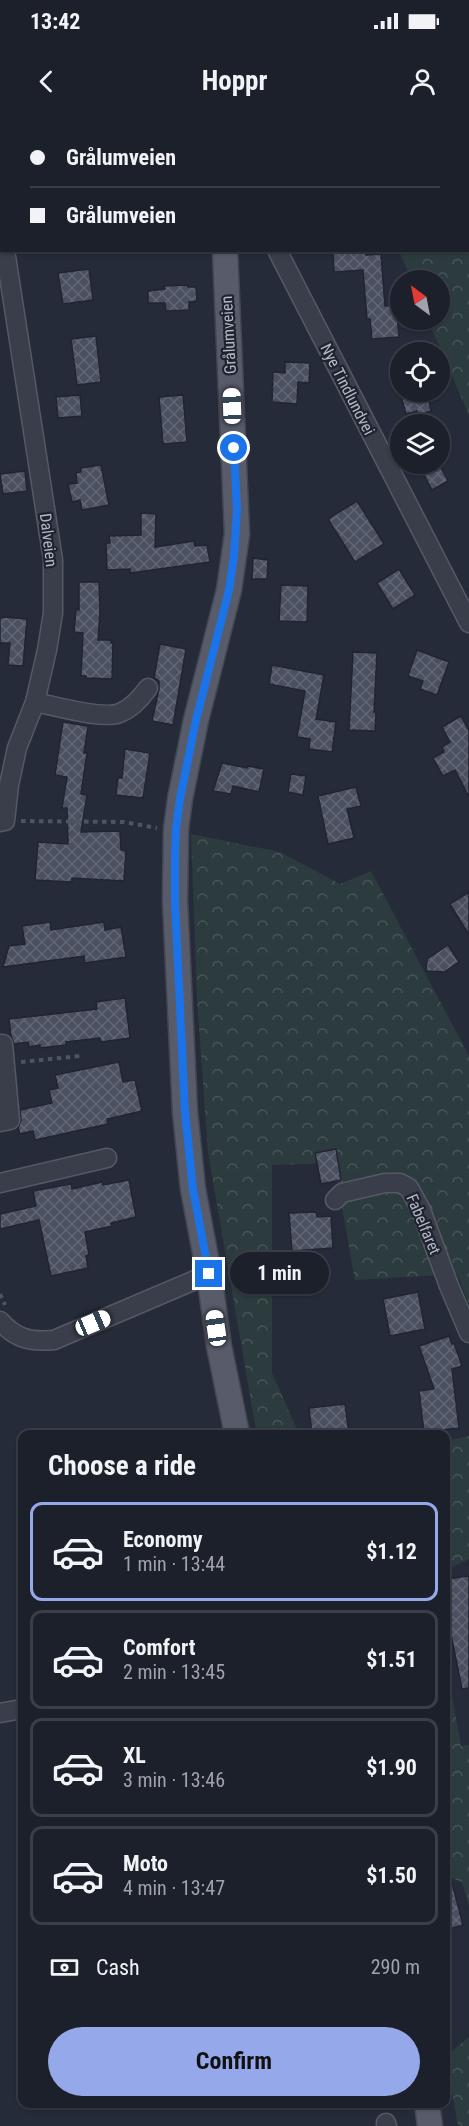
<!DOCTYPE html>
<html lang="en">
<head>
<meta charset="utf-8">
<style>
  :root { --surface:#1c202b; --page:#292d37; --text:#f1f3f6; --muted:#a0a3a9; --line:#3a3e47; --accent:#95a8ea }
  body { margin:0; font-family:"Roboto Condensed",sans-serif; background:var(--page); color:var(--text); height:100vh; display:flex; flex-direction:column; font-size:22px; white-space:nowrap }
  * { box-sizing:border-box; margin:0 }
  p { font-size:20px; color:var(--muted) }
  .icon { flex:none; width:33px; height:33px; fill:none; stroke:currentColor; stroke-width:2; stroke-linecap:round; stroke-linejoin:round }
  .map { position:relative; flex:1; overflow:hidden }
  .side { position:absolute; left:18px; top:1310px; width:432px; height:678px; display:flex; flex-direction:column; background:var(--surface); border-radius:12px; box-shadow:0 2px 4px #0004,0 0 0 2px var(--line) }
  .side>* { flex:none }
  .top-card { position:absolute; left:0px; top:0px; width:470px; height:132px; box-shadow:0 2px 4px #0004,0 0 0 2px var(--line); display:grid; align-content:center; height:132px; padding:0 30px; background:var(--surface) }
  .needle { width:39px; rotate:328deg }
  .controls { position:absolute; left:390px; top:150px; display:grid; gap:12px }
  .controls a { display:grid; place-items:center; width:60px; height:60px; border-radius:50%; background:var(--surface); box-shadow:0 2px 4px #0004,0 0 0 2px var(--line); font-size:30px }
  .end { position:absolute; width:27px; height:27px; margin:-14px; border:8px solid #1a73e8; background:#fff; box-shadow:0 0 0 3px #fff }
  .from { border-radius:50% }
  .bubble { position:absolute; height:42px; border-radius:21px; background:var(--surface); box-shadow:0 2px 4px #0004,0 0 0 2px var(--line); font-size:20px; font-weight:700; line-height:42px; text-align:center }
  .car { position:absolute; width:18px; height:36px; margin:-18px -9px; border-radius:8px; box-shadow:0 0 4px 2px #0007; background:linear-gradient(#fff 24%,#345 0 40%,#fff 0 76%,#345 0 86%,#fff 0) }
  .top-card b { display:flex; align-items:center; gap:21px; height:57px; font-size:22px }
  .top-card b+b { border-top:2px solid var(--line) }
  .top-card i { width:15px; height:15px; background:var(--text) }
  ul { padding:0; list-style:none }
  li { display:flex; align-items:center; gap:18px; height:99px; margin:0 12px 9px; padding:0 18px; border:3px solid var(--line); border-radius:12px }
  li div { flex:1 }
  li b { display:block; font-size:22px }
  li em { font-style:normal; font-weight:700 }
  li.on { border-color:var(--accent) }
  li>.icon { width:54px; height:54px; stroke-width:1.5 }
  h2 { padding:0 30px; font-size:27px; line-height:72px }
  .pay { display:flex; align-items:center; gap:15px; height:66px; padding:0 30px; font-size:22px }
  .pay p { margin-inline-start:auto }
  .button { display:flex; gap:12px; margin-top:auto; padding:12px 30px }
  .button a { flex:1; height:69px; border-radius:36px; background:var(--accent); color:#111; font-size:24px; font-weight:700; line-height:69px; text-align:center }
  .status { display:flex; justify-content:space-between; align-items:center; height:42px; padding:0 30px; background:var(--surface); direction:ltr }
  .status svg { height:16px; fill:currentColor }
  header { display:flex; justify-content:space-between; align-items:center; height:78px; padding:0 30px; background:var(--surface); font-size:27px; font-weight:700 }
  .map>svg:first-child { display:block }
  .forest { fill:url(#forest-crowns) }
  .building { fill:url(#building-cross-hatch); stroke:#212531; stroke-width:1.5 }
  .lines { fill:none; stroke-linecap:round; stroke-linejoin:round }
  .minor-casing { stroke:#555965; stroke-width:21 }
  .major-casing { stroke:#434753; stroke-width:27 }
  .path { stroke:#4a575c; stroke-width:4; stroke-dasharray:4.5 4.5; stroke-linecap:butt }
  .minor { stroke:#3a3e4a; stroke-width:18 }
  .major { stroke:#585c6a; stroke-width:24 }
  .route { stroke:#1a73e8; stroke-width:8 }
  .labels { text-anchor:middle; stroke-width:4.5; stroke-linejoin:round; paint-order:stroke }
  .street-label { font-size:16px; fill:#b5b9c5; stroke:#1f232f }
</style>
</head>
<body>
<div class="status"><b>13:42</b><svg viewBox="0 0 49 12"><path d="M0 12V9h3v3zM5 12V6h3v6zM10 12V3h3v9zM15 12V0h3v12zM26 1h20v11H26zM47 4h2v5h-2z"/></svg></div>
<header><svg class="icon" aria-label="back" viewBox="0 0 24 24"><path d="M15 5l-7 7 7 7"/></svg>Hoppr<svg class="icon" aria-label="person" viewBox="0 0 24 24"><circle cx="12" cy="8" r="4"/><path d="M4 21q1-7 8-7t8 7"/></svg></header>
<div class="map">
<svg width="469" height="2006" viewBox="0 0 469 2006">
  <defs>
    <pattern id="forest-crowns" width="20" height="18" patternUnits="userSpaceOnUse" patternTransform="scale(1.5)"><rect width="20" height="18" fill="#2c3b3e"/><path d="M2 6a3 3 0 1 1 6 0M12 15a3 3 0 1 1 6 0" fill="none" stroke="#485558"/></pattern>
    <pattern id="building-cross-hatch" width="8" height="8" patternUnits="userSpaceOnUse" patternTransform="scale(1.5)"><rect width="8" height="8" fill="#4a5060"/><path d="M0 0l8 8M0 8l8-8" fill="none" stroke="#626775"/></pattern>
  </defs>
  <rect width="100%" height="100%" fill="#262b39"/>
  <g class="forest">
    <path d="M343,0H469V295L428,200H440V160H412L399,131L468,130V2Z"/>
    <path d="M191,714L280,732L340,764L371,751L469,936V1184L457,1154L355,1160L334,1043L272,1045V1253L299,1314H257L253,1293L208,1032L197,880Z"/>
    <path d="M469,1316V1439L446,1450V1321Z"/>
    <path d="M446,1543L461,1626L469,1625V1786L462,1762L446,1756Z"/>
    <path d="M469,1917V2006H458L446,1936Z"/>
  </g>
  <g class="building">
    <path d="M333,130H366V135L381,134L385,186L396,185L399,217L372,219L370,199H367L363,150L334,152Z"/>
    <path d="M89,149L93,180L63,184L58,153Z"/>
    <path d="M188,165V167H196L197,181L189,182V190L166,191L165,183H148V171L165,169L164,166Z"/>
    <path d="M96,216L101,262L77,265L71,219Z"/>
    <path d="M285,242L310,243L309,263L298,262L297,284L272,282L273,252L285,253Z"/>
    <path d="M400,272H427L431,291L418,295L417,291L406,294Z"/>
    <path d="M80,275L82,296L58,298L56,277Z"/>
    <path d="M183,275L187,322L163,324L159,277Z"/>
    <path d="M418,344H439L448,361L432,370Z"/>
    <path d="M101,345L109,385L82,390L80,380L72,382L68,364L77,363L76,353L81,352V348Z"/>
    <path d="M25,351L27,371L3,374L0,354Z"/>
    <path d="M357,381L384,424L355,442L328,399Z"/>
    <path d="M141,393L156,394L155,427L194,421L195,426L207,425L210,442L130,453V449L107,450L106,423H110L109,416L141,415Z"/>
    <path d="M253,438L268,440L267,459H252Z"/>
    <path d="M399,449L415,475L393,489L377,463Z"/>
    <path d="M79,462H99L100,492L98,520H111V523H113L112,559L86,558V556H81L83,513L74,512L76,489L79,490Z"/>
    <path d="M281,465L308,466L307,502L279,501Z"/>
    <path d="M5,497L27,499L23,546L8,545L10,523H0V498Z"/>
    <path d="M160,524L186,529L173,605L152,601L159,569V561L154,558Z"/>
    <path d="M417,530L449,542L437,575L420,569L423,561L408,556Z"/>
    <path d="M353,532L377,533L374,592H376L375,611L349,610Z"/>
    <path d="M272,545L324,555L316,599L336,602L332,632L309,629L310,619L297,617L305,571L269,564Z"/>
    <path d="M461,596L469,611V677L455,650L443,656L433,638L444,632L442,627L450,622L442,607Z"/>
    <path d="M63,602L88,606L84,633H87L81,674L87,675L81,712L120,711L121,730L126,731L124,761L72,758V762L35,760L38,722L68,724L67,688H62L67,657L55,655Z"/>
    <path d="M125,629L150,633L143,678L116,675L118,658H122Z"/>
    <path d="M222,643L247,648L248,646L264,649L259,672L233,666L231,674L213,671Z"/>
    <path d="M291,654L306,656L303,675L288,672Z"/>
    <path d="M356,667L361,686L347,689L354,718L328,724L318,676Z"/>
    <path d="M469,772V815L450,784Z"/>
    <path d="M50,802L51,810L104,802L105,810L121,807L126,837L85,843L84,836L3,847L9,826L25,824L22,806Z"/>
    <path d="M448,825L459,842L444,852L426,851L427,839Z"/>
    <path d="M125,878L130,918L101,922L100,918L66,922V925L40,928V925L29,927L28,922L14,924L11,916L9,899L97,889L96,882Z"/>
    <path d="M119,942L123,962L135,960L142,991L107,999L108,1004L35,1020L33,1011L20,1014L18,1008L21,1000L20,990L52,983L49,970L58,968L55,955Z"/>
    <path d="M336,1029L341,1060L321,1064L315,1033Z"/>
    <path d="M129,1060L136,1097L111,1103L112,1106L85,1112L89,1135L86,1136L88,1148L51,1156L39,1100L0,1109V1094L36,1086L33,1071L71,1064L72,1069L102,1062L103,1065Z"/>
    <path d="M316,1092L317,1097L331,1096L333,1128L292,1131L289,1093Z"/>
    <path d="M418,1172L425,1209L390,1216L383,1179Z"/>
    <path d="M449,1216L452,1224L454,1223L462,1246L452,1249L459,1308L424,1312L419,1271L434,1269L419,1226Z"/>
    <path d="M345,1284L349,1314H312L309,1288Z"/>
    <path d="M467,1456L469,1457V1568L462,1569L446,1490V1462L449,1461L448,1459Z"/>
    <path d="M446,1759H451L463,1805L446,1810Z"/>
  </g>
  <g class="lines">
    <g class="minor-casing">
      <g id="minor">
        <path d="M238,0V2"/>
        <path d="M0,99L2,108"/>
        <path d="M277,130L469,503"/>
        <path d="M35,582C55,586 103,600 120,593C132,588 141,578 148,568"/>
        <path d="M0,702L5,701L9,665L17,628L35,582L47,530L53,493V440L5,130"/>
        <path d="M0,924H3L10,1000L0,1002"/>
        <path d="M0,1063L107,1038"/>
        <path d="M335,1080L342,1073L385,1063H400L409,1068L421,1090L449,1166L469,1213"/>
        <path d="M0,1201C16,1219 30,1222 54,1220L209,1154"/>
        <path d="M0,1593L22,1589"/>
        <path d="M386,2003L387,2006"/>
      </g>
    </g>
    <g class="major-casing">
      <g id="major">
        <path d="M219,0V2"/>
        <path d="M225,130L237,414L229,470L196,600L180,679L176,709L175,781L185,992L193,1069L209,1154L219,1226L237,1314"/>
        <path d="M427,1983L430,2006"/>
      </g>
    </g>
    <g class="path">
      <path d="M21,701L124,702L157,708"/>
      <path d="M21,942L80,936"/>
      <path d="M0,1174L5,1185"/>
    </g>
    <use href="#minor" class="minor"/>
    <use href="#major" class="major"/>
  </g>
  <g class="lines">
    <path class="route" d="M209,1154L193,1069L185,992L175,781V736L176,709L180,679L196,600L229,470L234,436L237,390L234,328"/>
  </g>
  <g class="labels">
    <g class="street-label">
      <text transform="translate(228 215) rotate(-93)" y="6">Grålumveien</text>
      <text transform="translate(348 269) rotate(63)" y="6">Nye Tindlundvei</text>
      <text transform="translate(49 420) rotate(83)" y="6">Dalveien</text>
      <text transform="translate(424 1104) rotate(67)" y="6">Fabelfaret</text>
    </g>
  </g>
</svg>
<div class="controls">
<a><svg class="needle" viewBox="-14 -14 28 28"><path d="M0-13l5 13h-10z" fill="#e53935"/><path d="M0 13l5-13h-10z" fill="#a0a3a9"/></svg></a>
<a><svg class="icon" aria-label="locate" viewBox="0 0 24 24"><circle cx="12" cy="12" r="6"/><path d="M12 2v4M12 18v4M2 12h4M18 12h4"/></svg></a>
<a><svg class="icon" aria-label="layers" viewBox="0 0 24 24"><path d="M12 4l9 5-9 5-9-5zM3 14l9 5 9-5"/></svg></a>
</div>
<i class="end from" style="left:234px;top:328px"></i>
<i class="end" style="left:209px;top:1154px"></i>
<div class="bubble" style="left:230px;top:1132px;width:99px">1 min</div>
<i class="car" style="left:232px;top:286px;rotate:358deg"></i>
<i class="car" style="left:93px;top:1203px;rotate:67deg"></i>
<i class="car" style="left:216px;top:1208px;rotate:352deg"></i>
<div class="top-card">
<b><i class="from"></i>Grålumveien</b>
<b><i></i>Grålumveien</b>
</div>
<section class="side">
<h2>Choose a ride</h2>
<ul>
<li class="on"><svg class="icon" aria-label="car" viewBox="0 0 24 24"><path d="M5 17H2v-5l4-1 3-4h7l3 4 3 1v5h-3M9 17h6M6 11h13"/><circle cx="7" cy="17" r="2"/><circle cx="17" cy="17" r="2"/></svg><div><b>Economy</b><p>1 min · 13:44</p></div><em>$1.12</em></li>
<li><svg class="icon" aria-label="car" viewBox="0 0 24 24"><path d="M5 17H2v-5l4-1 3-4h7l3 4 3 1v5h-3M9 17h6M6 11h13"/><circle cx="7" cy="17" r="2"/><circle cx="17" cy="17" r="2"/></svg><div><b>Comfort</b><p>2 min · 13:45</p></div><em>$1.51</em></li>
<li><svg class="icon" aria-label="car" viewBox="0 0 24 24"><path d="M5 17H2v-5l4-1 3-4h7l3 4 3 1v5h-3M9 17h6M6 11h13"/><circle cx="7" cy="17" r="2"/><circle cx="17" cy="17" r="2"/></svg><div><b>XL</b><p>3 min · 13:46</p></div><em>$1.90</em></li>
<li><svg class="icon" aria-label="car" viewBox="0 0 24 24"><path d="M5 17H2v-5l4-1 3-4h7l3 4 3 1v5h-3M9 17h6M6 11h13"/><circle cx="7" cy="17" r="2"/><circle cx="17" cy="17" r="2"/></svg><div><b>Moto</b><p>4 min · 13:47</p></div><em>$1.50</em></li>
</ul>
<div class="pay"><svg class="icon" aria-label="cash" viewBox="0 0 24 24"><path d="M3 7h18v10H3z"/><circle cx="12" cy="12" r="2"/></svg>Cash<p>290 m</p></div>
<div class="button"><a>Confirm</a></div>
</section>
</div>
</body>
</html>
